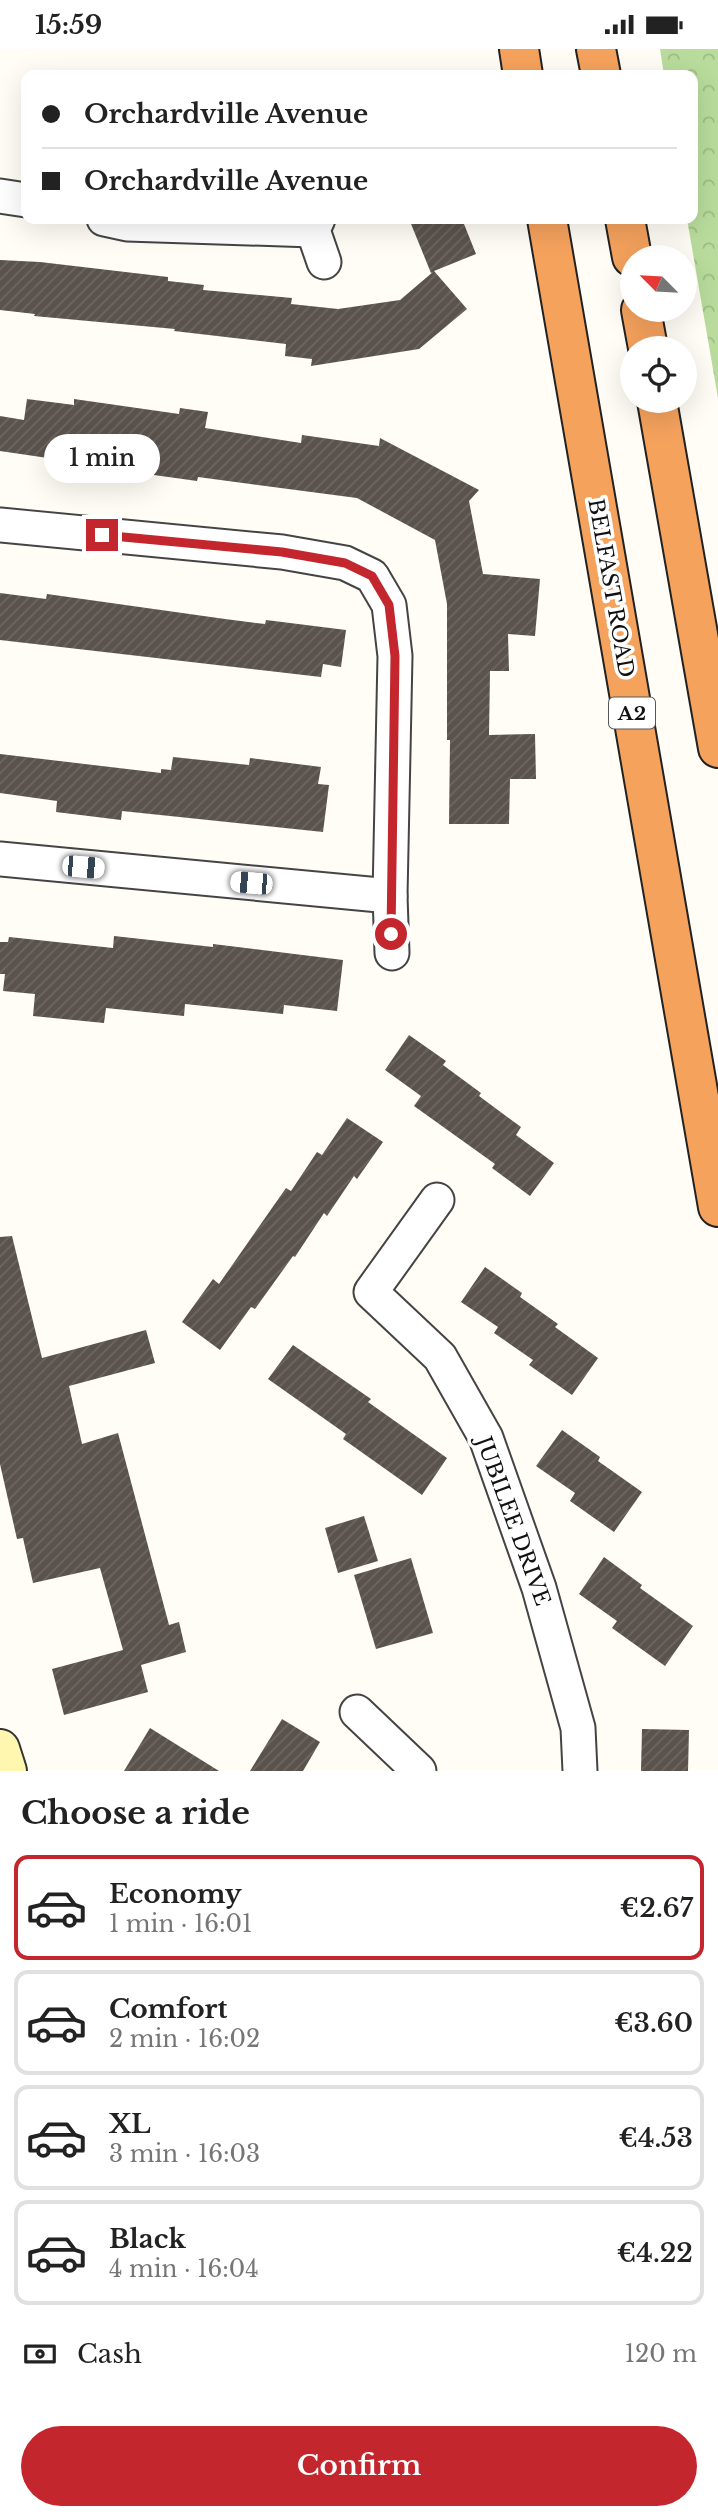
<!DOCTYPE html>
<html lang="en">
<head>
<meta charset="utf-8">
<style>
  :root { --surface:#fff; --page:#f2f2f2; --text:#222; --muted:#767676; --line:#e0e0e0; --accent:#c4262e }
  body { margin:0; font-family:"Libre Baskerville",serif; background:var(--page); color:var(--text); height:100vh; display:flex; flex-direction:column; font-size:26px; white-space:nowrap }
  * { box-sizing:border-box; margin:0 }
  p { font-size:23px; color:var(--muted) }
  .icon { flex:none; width:38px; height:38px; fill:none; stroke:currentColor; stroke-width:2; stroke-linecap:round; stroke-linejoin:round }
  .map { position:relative; height:1722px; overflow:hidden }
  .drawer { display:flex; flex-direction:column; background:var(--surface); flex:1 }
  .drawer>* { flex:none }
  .guide { position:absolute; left:21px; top:21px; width:677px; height:154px; border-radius:14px; box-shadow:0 7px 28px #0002; display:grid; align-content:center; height:154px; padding:0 21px; background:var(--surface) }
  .needle { width:46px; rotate:294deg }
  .buttons { position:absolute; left:620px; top:196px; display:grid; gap:14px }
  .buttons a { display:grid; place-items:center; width:77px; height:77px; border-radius:50%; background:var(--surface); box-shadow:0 7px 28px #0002; font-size:35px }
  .end { position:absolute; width:32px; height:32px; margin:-16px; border:9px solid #c4262e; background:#fff; box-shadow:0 0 0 4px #fff }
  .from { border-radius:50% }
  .bubble { position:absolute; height:49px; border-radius:24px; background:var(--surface); box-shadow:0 7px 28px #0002; font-size:23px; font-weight:600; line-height:49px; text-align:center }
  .car { position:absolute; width:21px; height:42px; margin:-21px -10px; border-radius:9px; box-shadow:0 0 5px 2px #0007; background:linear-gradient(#fff 24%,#345 0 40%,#fff 0 76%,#345 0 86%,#fff 0) }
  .guide b { display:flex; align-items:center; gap:24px; height:66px; font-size:26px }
  .guide b+b { border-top:2px solid var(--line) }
  .guide i { width:18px; height:18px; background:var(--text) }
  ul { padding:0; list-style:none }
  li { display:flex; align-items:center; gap:21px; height:105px; margin:0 14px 10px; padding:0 7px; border:4px solid var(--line); border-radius:14px }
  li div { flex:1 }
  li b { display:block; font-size:26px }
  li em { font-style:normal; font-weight:600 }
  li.on { border-color:var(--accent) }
  li>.icon { width:63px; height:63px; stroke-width:1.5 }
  h2 { padding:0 21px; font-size:32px; line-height:84px }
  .pay { display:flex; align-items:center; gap:18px; height:77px; padding:0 21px; font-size:26px }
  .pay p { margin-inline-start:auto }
  .cta { display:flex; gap:14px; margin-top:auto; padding:14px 21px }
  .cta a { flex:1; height:80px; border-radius:42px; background:var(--accent); color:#fff; font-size:28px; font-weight:600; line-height:80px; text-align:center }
  .status { display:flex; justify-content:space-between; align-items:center; height:49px; padding:0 35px; background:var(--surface); direction:ltr }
  .status svg { height:19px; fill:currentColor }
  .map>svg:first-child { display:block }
  .forest { fill:url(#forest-crowns) }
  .building { fill:url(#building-hatch) }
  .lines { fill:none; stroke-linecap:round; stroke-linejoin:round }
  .street-casing { stroke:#444; stroke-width:37 }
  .secondary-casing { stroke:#333; stroke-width:42 }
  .highway-casing { stroke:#222; stroke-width:42 }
  .street { stroke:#fff; stroke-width:33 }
  .secondary { stroke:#fff6b0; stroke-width:38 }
  .highway { stroke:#f5a25d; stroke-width:38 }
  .route { stroke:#c4262e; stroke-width:9 }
  .labels { text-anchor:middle; stroke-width:7; stroke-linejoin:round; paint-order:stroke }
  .shield { fill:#fff; stroke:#585858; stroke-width:2 }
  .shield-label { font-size:19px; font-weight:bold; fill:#111 }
  .street-label { font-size:21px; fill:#111; stroke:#fff }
</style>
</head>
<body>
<div class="status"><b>15:59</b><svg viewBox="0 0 49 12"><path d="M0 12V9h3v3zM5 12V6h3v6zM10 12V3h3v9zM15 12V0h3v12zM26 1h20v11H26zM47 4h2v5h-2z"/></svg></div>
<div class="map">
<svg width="718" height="1722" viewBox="0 0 718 1722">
  <defs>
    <pattern id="forest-crowns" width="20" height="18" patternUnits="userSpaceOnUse" patternTransform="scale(1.75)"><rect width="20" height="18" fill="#b9dc9c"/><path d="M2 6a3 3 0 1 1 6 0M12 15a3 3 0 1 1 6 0" fill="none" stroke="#9ebc85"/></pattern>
    <pattern id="building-hatch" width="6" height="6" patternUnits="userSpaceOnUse" patternTransform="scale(1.75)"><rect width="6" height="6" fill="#5a524d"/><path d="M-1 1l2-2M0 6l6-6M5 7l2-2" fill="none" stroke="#6d6662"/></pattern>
  </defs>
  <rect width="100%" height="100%" fill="#fffdf5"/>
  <path class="forest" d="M660,0H718V349L687,170H693V26H664Z"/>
  <g class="building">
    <path d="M409,170H462L476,205L434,222L467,260L419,300L311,317L312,310L285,307L286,295L174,282L175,280L34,267L35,265L0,261V211L40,213L168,228V232L204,236L203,241L292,249L291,255L338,260L400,251L433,223L431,224Z"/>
    <path d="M27,350L74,356V350L179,365L180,359L208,363L205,379L301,394L302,386L379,397L380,389L479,441L469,452L483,525L540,530L535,587L508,585L509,622H490L489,686L535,685L536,730H510L509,775H449L450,691H447V555L435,491L357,449L198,428L197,432L82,416V414L0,402V367L24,371Z"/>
    <path d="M0,544L46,550L47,545L225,570L265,575L266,571L346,581L341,618L323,615L321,628L0,591Z"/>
    <path d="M0,705L161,724V720L171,721L173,708L249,716L250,709L321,718L318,735L329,736L323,783L122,762L121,771L56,763L57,752L0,744Z"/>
    <path d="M114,887L213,898V895L343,911L337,962L284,956L283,965L185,955L184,967L106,959L104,974L33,967L35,945L3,942L5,925H0V893H8L9,888L113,899Z"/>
    <path d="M409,986L446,1012L443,1016L481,1044L479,1047L521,1078L516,1086L554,1114L530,1147L492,1119L495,1115L414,1057L421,1047L385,1021Z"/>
    <path d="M347,1069L383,1093L357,1130L354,1127L327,1167L324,1164L295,1208L293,1207L255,1260L251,1258L220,1301L182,1273L213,1230L219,1235L286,1139L291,1142L317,1103L322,1106Z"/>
    <path d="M12,1187L42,1309L146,1281L155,1314L69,1337L82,1395L118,1384L169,1576L179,1573L186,1603L141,1616L148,1643L64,1666L52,1620L123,1601L100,1519L33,1534L23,1489L17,1490L0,1415V1188Z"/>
    <path d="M485,1218L522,1244L520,1248L558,1275L555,1278L598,1309L572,1346L529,1316L533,1311L494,1284L498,1278L461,1253Z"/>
    <path d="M293,1296L371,1350L368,1353L447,1409L422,1446L343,1390L346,1385L268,1330Z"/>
    <path d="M562,1381L600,1408L598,1412L642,1443L614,1483L570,1452L575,1444L536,1417Z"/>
    <path d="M364,1467L378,1512L338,1524L325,1479Z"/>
    <path d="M604,1508L642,1536L640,1539L693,1577L665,1617L612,1579L617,1572L579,1545Z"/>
    <path d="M411,1509L433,1584L376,1600L354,1526Z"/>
    <path d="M282,1670L320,1693L303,1722H250Z"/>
    <path d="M150,1679L219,1722H124Z"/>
    <path d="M642,1680L689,1681L688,1722H641Z"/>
  </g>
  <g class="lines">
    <g class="street-casing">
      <g id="street">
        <path d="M0,147L26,151"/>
        <path d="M104,170L127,175L313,181"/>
        <path d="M318,170L313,181L324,213"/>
        <path d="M0,476L282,503L345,514L372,527L389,556L395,607L390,847L392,904"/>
        <path d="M0,810L390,847"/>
        <path d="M437,1151L371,1243L440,1308L486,1389L539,1539L578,1679L580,1722"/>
        <path d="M357,1663L419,1722"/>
      </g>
    </g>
    <g class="secondary-casing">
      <path id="secondary" d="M0,1700L7,1722"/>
    </g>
    <g class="highway-casing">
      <g id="highway">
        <path d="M519,0L523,26"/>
        <path d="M596,0L601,26"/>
        <path d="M547,170L718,1158"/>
        <path d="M625,170L632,208"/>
        <path d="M641,261L648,299"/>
        <path d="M657,352L718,699"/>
      </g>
    </g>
    <use href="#street" class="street"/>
    <use href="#secondary" class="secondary"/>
    <use href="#highway" class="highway"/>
  </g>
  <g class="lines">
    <path class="route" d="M102,486L282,503L345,514L372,527L389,556L395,607L391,885"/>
  </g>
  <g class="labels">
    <rect class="shield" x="609" y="648.5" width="46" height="31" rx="5"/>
    <g class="shield-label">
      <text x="632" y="671">A2</text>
    </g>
    <g class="street-label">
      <text transform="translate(611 539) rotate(80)" y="7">BELFAST ROAD</text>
      <text transform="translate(513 1472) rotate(70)" y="7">JUBILEE DRIVE</text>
    </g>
  </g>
</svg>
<div class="buttons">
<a><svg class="needle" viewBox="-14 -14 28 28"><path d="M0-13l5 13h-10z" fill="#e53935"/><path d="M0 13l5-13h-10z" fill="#767676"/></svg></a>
<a><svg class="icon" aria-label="locate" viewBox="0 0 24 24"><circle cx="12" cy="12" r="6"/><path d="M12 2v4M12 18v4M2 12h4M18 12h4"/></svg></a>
</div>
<i class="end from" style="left:391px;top:885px"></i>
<i class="end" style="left:102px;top:486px"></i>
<div class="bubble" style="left:44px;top:385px;width:116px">1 min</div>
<i class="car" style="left:83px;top:818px;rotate:95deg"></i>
<i class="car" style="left:251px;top:834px;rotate:275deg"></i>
<div class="guide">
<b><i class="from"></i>Orchardville Avenue</b>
<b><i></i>Orchardville Avenue</b>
</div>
</div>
<section class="drawer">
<h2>Choose a ride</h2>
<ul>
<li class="on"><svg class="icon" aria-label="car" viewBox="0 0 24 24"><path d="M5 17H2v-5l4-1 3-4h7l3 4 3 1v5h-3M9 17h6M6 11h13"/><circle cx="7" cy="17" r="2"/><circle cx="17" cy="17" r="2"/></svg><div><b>Economy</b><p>1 min · 16:01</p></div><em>€2.67</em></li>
<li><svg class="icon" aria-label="car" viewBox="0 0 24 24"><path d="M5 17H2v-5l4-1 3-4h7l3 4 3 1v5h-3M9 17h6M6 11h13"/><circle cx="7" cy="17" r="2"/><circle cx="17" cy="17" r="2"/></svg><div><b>Comfort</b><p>2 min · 16:02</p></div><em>€3.60</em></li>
<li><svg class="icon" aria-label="car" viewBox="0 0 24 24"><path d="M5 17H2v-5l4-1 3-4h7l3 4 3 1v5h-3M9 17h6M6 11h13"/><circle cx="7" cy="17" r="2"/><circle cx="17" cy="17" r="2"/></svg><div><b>XL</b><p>3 min · 16:03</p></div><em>€4.53</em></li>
<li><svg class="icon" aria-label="car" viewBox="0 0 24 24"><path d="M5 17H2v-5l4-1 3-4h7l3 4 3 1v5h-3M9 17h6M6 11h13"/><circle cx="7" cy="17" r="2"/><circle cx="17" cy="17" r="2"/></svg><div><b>Black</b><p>4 min · 16:04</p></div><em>€4.22</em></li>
</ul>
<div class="pay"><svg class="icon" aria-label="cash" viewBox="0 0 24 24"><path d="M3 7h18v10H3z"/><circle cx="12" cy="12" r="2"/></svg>Cash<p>120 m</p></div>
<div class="cta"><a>Confirm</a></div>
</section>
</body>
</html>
